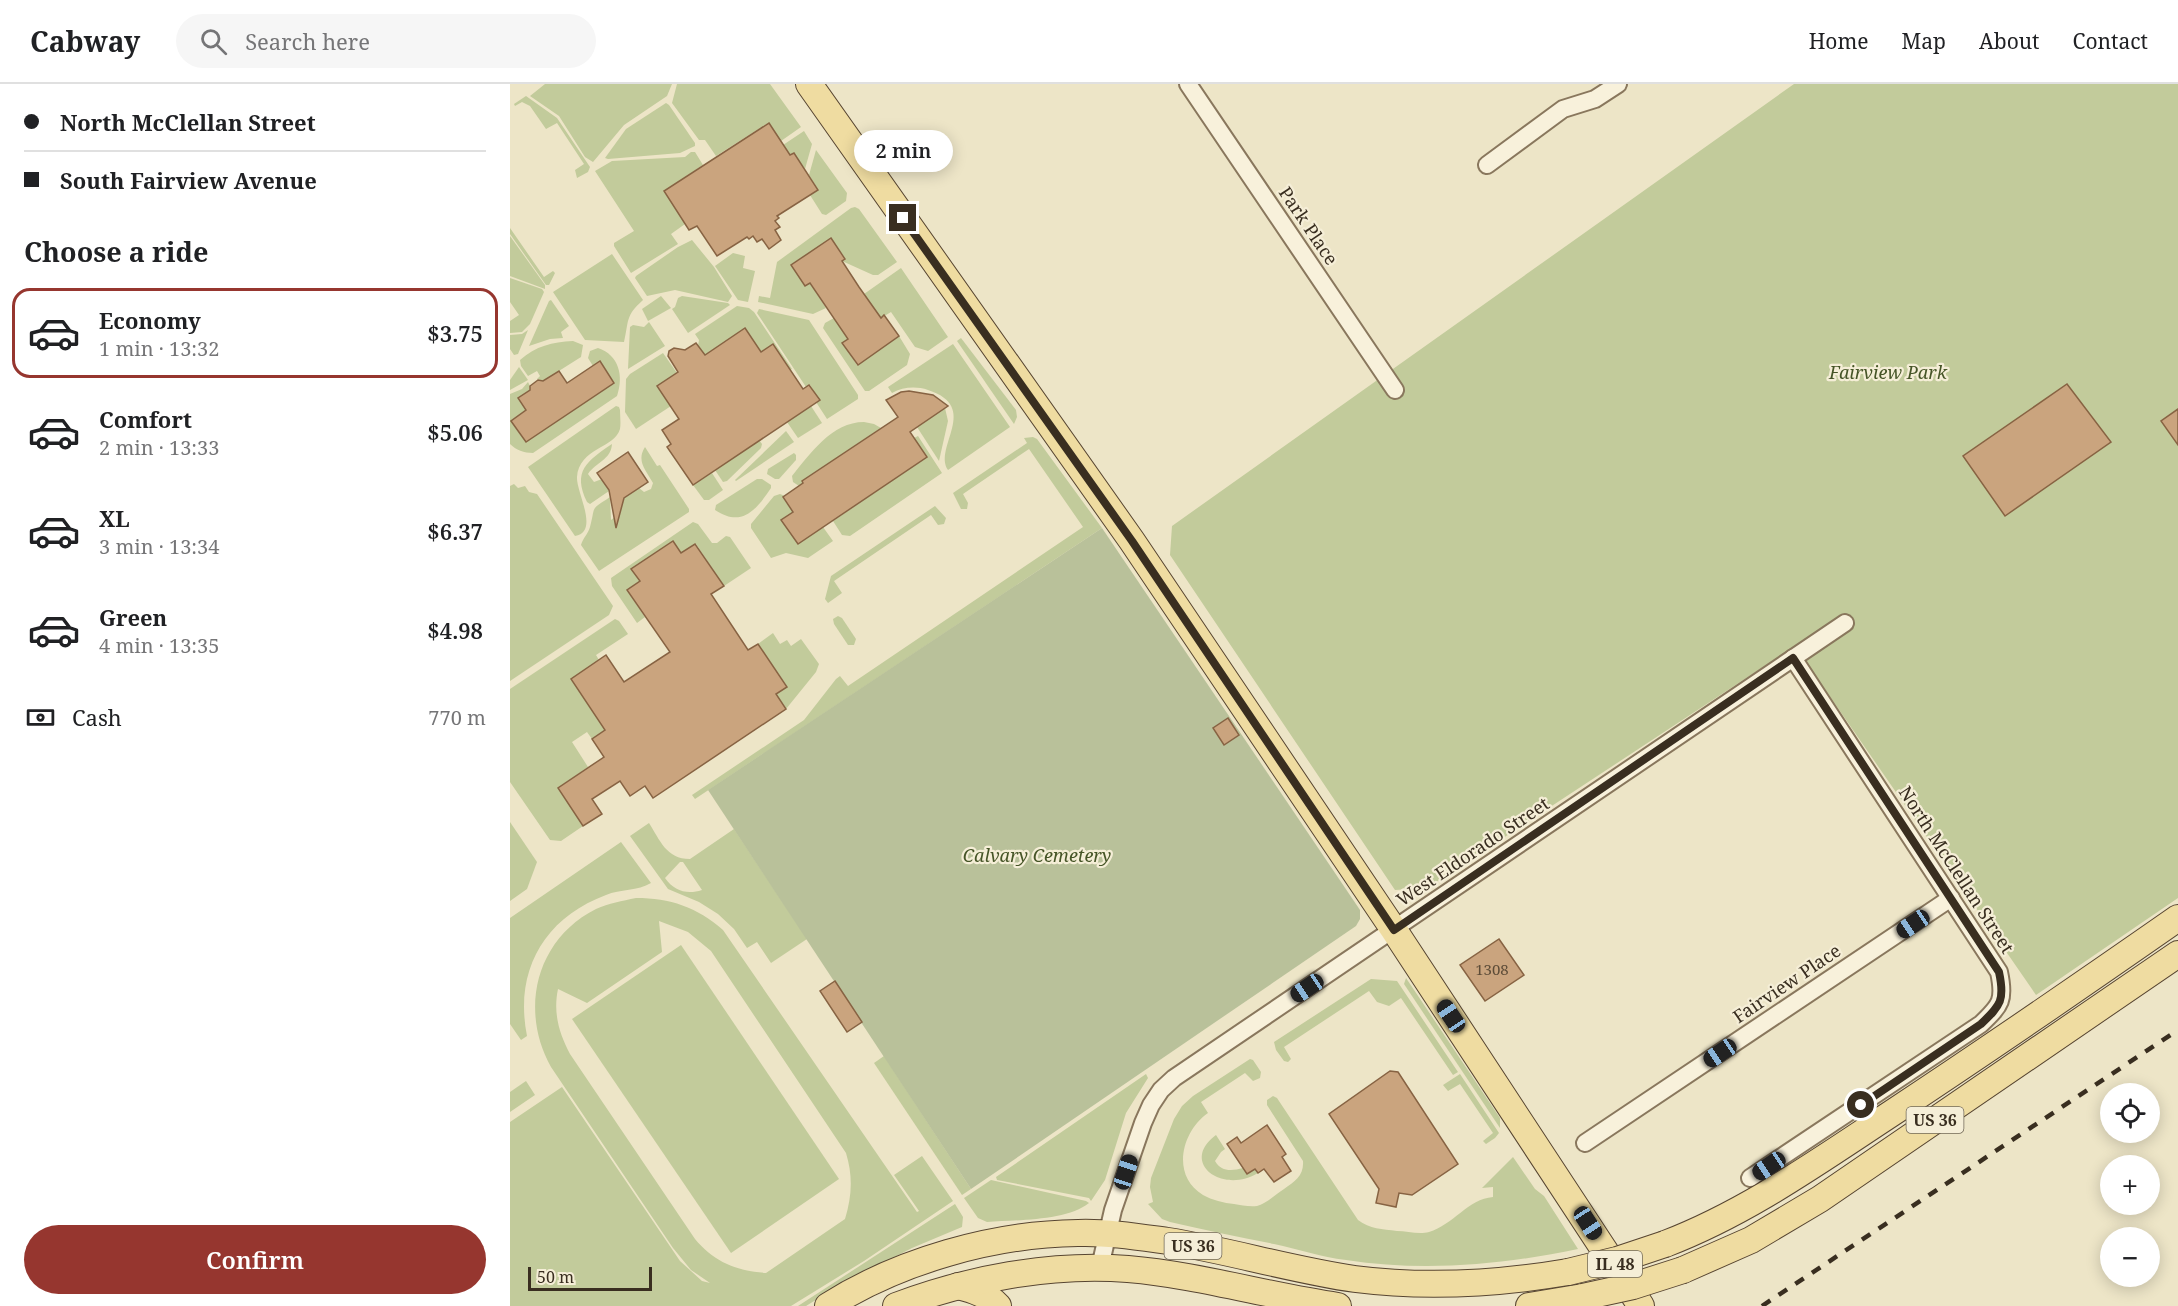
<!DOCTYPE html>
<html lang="en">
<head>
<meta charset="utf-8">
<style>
  :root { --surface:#fff; --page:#f6f6f6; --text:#202124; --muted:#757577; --line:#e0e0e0; --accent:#96362f }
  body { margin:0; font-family:"Noto Serif",serif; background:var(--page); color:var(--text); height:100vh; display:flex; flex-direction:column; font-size:22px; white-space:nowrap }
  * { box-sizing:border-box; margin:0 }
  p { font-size:20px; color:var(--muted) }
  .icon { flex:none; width:33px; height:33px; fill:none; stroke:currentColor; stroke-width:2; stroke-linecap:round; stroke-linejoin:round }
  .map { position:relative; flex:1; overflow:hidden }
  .drawer { display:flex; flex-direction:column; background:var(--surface); width:510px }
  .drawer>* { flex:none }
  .guide { display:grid; align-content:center; height:132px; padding:0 24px; background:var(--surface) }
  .tools { position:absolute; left:1590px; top:999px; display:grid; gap:12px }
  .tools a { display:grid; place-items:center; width:60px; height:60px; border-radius:50%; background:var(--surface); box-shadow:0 3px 15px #0003; font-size:30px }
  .scale { position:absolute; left:18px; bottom:15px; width:124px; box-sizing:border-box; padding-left:6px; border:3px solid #392e20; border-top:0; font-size:16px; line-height:21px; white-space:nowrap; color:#392e20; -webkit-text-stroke:4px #f5eed7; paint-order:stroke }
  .end { position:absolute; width:27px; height:27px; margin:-14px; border:8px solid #392e20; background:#fff; box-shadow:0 0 0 3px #fff }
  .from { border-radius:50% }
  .bubble { position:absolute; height:42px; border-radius:21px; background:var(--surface); box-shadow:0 3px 15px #0003; font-size:20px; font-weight:600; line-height:42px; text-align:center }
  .car { position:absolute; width:18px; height:36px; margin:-18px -9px; border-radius:8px; box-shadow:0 0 4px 2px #0007; background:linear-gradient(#222 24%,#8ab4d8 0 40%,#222 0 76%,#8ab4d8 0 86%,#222 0) }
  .guide b { display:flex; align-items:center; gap:21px; height:57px; font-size:22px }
  .guide b+b { border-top:2px solid var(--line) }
  .guide i { width:15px; height:15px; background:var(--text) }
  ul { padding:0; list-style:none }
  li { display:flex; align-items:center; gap:18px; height:90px; margin:0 12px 9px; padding:0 12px; border:3px solid transparent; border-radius:18px }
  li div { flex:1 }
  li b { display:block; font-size:22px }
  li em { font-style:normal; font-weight:600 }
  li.selected { border-color:var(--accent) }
  li>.icon { width:54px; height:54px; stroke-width:1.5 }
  h2 { padding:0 24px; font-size:27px; line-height:72px }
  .pay { display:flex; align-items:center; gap:15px; height:66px; padding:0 24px; font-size:22px }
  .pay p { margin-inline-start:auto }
  .button { display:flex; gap:12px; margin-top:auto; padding:12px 24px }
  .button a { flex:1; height:69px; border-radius:36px; background:var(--accent); color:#fff; font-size:24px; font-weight:600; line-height:69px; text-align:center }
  header { display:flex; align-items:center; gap:36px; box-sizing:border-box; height:84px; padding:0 30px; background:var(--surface); border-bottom:2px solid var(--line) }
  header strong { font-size:28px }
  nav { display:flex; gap:33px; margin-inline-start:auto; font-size:21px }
  .search { width:420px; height:54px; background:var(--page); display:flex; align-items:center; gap:15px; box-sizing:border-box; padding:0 21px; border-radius:33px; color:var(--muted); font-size:22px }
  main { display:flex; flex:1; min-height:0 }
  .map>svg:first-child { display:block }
  .green { fill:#c2cb9b; fill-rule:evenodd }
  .cemetery { fill:#b9c19a }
  .building { fill:#caa47e; stroke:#876343; stroke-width:1.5 }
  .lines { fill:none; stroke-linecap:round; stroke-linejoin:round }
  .street-casing { stroke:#89775d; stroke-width:20 }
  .primary-casing { stroke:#574531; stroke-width:28 }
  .street { stroke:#f8f1db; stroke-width:16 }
  .primary { stroke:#efdca1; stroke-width:26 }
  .rail { stroke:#392e20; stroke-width:4.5; stroke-dasharray:10 10; stroke-linecap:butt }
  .primary-bridge-casing { stroke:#574531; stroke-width:28; stroke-linecap:butt }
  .primary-bridge { stroke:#efdca1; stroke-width:26 }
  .route { stroke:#392e20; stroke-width:8 }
  .labels { text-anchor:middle; stroke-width:4.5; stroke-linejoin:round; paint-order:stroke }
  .number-label { font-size:15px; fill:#5d4c38 }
  .shield { fill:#f5eed7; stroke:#716857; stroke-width:1.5 }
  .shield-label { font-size:16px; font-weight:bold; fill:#392e20 }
  .street-label { font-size:18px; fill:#392e20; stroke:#f5eed7 }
  .park-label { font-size:18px; font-style:italic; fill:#465527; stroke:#f5eed7 }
</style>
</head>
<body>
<header>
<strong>Cabway</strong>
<div class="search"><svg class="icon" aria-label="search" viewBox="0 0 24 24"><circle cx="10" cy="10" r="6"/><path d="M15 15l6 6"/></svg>Search here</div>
<nav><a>Home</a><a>Map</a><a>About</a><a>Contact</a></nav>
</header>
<main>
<section class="drawer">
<div class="guide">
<b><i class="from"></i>North McClellan Street</b>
<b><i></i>South Fairview Avenue</b>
</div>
<h2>Choose a ride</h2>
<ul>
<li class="selected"><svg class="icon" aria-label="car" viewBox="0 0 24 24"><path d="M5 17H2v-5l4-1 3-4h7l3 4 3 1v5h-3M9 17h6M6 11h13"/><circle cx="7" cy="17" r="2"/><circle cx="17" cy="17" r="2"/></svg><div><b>Economy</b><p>1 min · 13:32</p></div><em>$3.75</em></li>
<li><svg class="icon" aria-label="car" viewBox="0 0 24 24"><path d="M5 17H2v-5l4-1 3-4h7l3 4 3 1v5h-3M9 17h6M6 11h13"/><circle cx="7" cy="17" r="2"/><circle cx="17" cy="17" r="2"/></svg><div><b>Comfort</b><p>2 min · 13:33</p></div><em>$5.06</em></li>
<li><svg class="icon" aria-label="car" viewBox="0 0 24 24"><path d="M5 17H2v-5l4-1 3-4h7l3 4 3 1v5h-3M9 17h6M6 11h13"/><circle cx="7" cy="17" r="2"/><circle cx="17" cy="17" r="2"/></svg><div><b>XL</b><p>3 min · 13:34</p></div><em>$6.37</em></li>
<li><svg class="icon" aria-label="car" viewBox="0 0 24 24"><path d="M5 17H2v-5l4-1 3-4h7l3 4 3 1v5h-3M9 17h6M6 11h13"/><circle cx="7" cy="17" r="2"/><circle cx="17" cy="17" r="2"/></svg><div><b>Green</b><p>4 min · 13:35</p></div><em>$4.98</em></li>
</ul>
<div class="pay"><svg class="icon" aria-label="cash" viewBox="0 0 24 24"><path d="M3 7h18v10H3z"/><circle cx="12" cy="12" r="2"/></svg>Cash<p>770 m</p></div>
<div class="button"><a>Confirm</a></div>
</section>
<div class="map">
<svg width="1668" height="1222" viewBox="0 0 1668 1222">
  <rect width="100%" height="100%" fill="#ede5c7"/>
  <g class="green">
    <path d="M35,0H162L157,12L114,41L83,78L75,73L49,32L20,12Z"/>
    <path d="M167,0H260L291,43L271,57L258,39L206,72L195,56H189L162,19Z"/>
    <path d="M1284,0H1668V814L1526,911L1285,562L917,804L885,806L660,471L662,442Z"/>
    <path d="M16,12L47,34L80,83L78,88L67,94L65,86L74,80L47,39L36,45L20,22L12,18L5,22L4,20Z"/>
    <path d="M156,19L159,21L185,59V62L170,69L98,75L95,74L116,45Z"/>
    <path d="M294,47L302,60L295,85L284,69L280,71L273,61Z"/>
    <path d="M306,66L337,109L336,117L316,131L312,130L300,111L308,105L299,91Z"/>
    <path d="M181,68H185L193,81L154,107L175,140L161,150L168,160L121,189L104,162V159L124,147L85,87L102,77L175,73Z"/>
    <path d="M345,123L349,125L387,178L368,191H363L332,177L335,174L321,154L281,181L295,202L300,199L316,224L303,230L248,218L249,212L260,214L267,178L341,124Z"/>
    <path d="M0,144L34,193L43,187L45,189L39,201H36L0,150Z"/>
    <path d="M0,152L35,201V205L0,192Z"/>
    <path d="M182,156L204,183L222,212L218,218L165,206L137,212L125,194L126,192L168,163Z"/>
    <path d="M223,169L235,172L233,184L245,187L238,218L228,216L205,182Z"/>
    <path d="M102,170L133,216C115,232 119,237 114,258L75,256L43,208Z"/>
    <path d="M391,184L438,253L418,267L405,263L381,228L371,234L354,210Z"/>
    <path d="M0,194L32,205L34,208L20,240L12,248L0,249V237L9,231L0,218Z"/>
    <path d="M151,212L161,224L138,237L132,225Z"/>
    <path d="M172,212L218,219L220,221L178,249L162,225L165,223L168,214Z"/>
    <path d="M41,216L59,242L51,248L53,254L40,255L19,262L39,217Z"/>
    <path d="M227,222L239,224L244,228L282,285L280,286L251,268L235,244L195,271L188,262L189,256L185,250Z"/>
    <path d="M249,225L299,236L348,311V315L317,335L306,318L309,316L300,301L296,303L247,229Z"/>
    <path d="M324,234L338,255L333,259L347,281L389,252L400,270L397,281L359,307H355L313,244L315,239Z"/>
    <path d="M139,238L155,262L118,285L120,243L123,241L134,243Z"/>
    <path d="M18,246L8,270L4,271L0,265V251L12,250Z"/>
    <path d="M451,254L506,326L507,333L504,340L447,257Z"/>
    <path d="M63,257L73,261L71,273L33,297L27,295L30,292L27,287L18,292L11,282L10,276C26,262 42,258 63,257Z"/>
    <path d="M443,260L500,343L438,386C423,363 471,323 418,306C406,302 393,303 382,309L378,303Z"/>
    <path d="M88,264C109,271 114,292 107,312L23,369C14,369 6,366 0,360V310L12,305L18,298L20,302L16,326V358L104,299L91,278L83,282L78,274L80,267Z"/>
    <path d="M153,269L167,289L161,322L126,345L115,328L116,295L120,290Z"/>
    <path d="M9,283L18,296L0,306V296Z"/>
    <path d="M106,322L109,323L110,326C110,332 111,339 110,345C105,364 69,364 67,393C66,408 90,448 65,452L18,383Z"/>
    <path d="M301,322L312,339L288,354L277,338Z"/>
    <path d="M435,324L438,337L429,377L407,343Z"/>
    <path d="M354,338L364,340L371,344L292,397L293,399L289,402L283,398L282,392C300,370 322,338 354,338Z"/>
    <path d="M276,347L284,358L226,397L225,396Z"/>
    <path d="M408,352L432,389L340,452L332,451L323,437L417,373L404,354Z"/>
    <path d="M523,353L527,355L592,444L185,715L182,711L294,636L326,595L330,592L338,602L573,443L519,365L453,410L458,419L457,425H451L443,409L517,359L514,354Z"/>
    <path d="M249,356L252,360L251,364L217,397L213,398L205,386Z"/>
    <path d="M102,360C101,376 86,378 78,390L84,398L92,395L99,407L80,420L77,418C62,387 77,377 102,360Z"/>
    <path d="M135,363L147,382L150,381L179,425V428L89,487L71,461C73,454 78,450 80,443C86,421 79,427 100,413L101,436L110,429L114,414L129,404L134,408L141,405L143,399C136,386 126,377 135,363Z"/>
    <path d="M284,369L286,371V376L269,395H265L257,390L258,385Z"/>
    <path d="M202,389L213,406L199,416H194L183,401Z"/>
    <path d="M247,395H252L261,401V404C246,426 232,444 205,426L206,421Z"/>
    <path d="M4,400L8,404L15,402L19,408L27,410L103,522L99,531L0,597V402Z"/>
    <path d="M270,410L275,412L273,414L283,428L272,436L288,460L313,443L323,457L298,474L276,469L261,474L241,444V440L264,412Z"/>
    <path d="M425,422L436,434L434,440L428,441L421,431L324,497L332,509L318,519L315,515L321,492Z"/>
    <path d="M183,438L188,440L202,459H207L216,452L220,453L241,484L214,502L186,460L171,469L163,457L122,485L130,497L117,506L135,533L127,539L102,502L101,494Z"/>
    <path d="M328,532L332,534L346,555L344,561H338L324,540L323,535Z"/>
    <path d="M105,535L109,537L118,550L86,571L89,576L61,595L95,646L82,655L77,648L62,658L78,683L48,704L73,742L51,757L40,756L0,698V605Z"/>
    <path d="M263,549L270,560L277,556L281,562L291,555L309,580L306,588L276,625L266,610L277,602L248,560Z"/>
    <path d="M0,738L27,778L17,805L0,817Z"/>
    <path d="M139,739C150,756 156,775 180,775L224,745L297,855L261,879L247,858L237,864L224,845L208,830L189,818L158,805L120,752ZM170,778H173L192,806C177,811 164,807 155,794Z"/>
    <path d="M111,758L141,799C128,807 110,805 96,811C34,834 4,887 17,952L11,956L0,940V834Z"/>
    <path d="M126,814C160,814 187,823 213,846L407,1128L409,1127L384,1091L412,1072L443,1117L354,1177L281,1222H0V1038L52,1003L170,1177L192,1197L200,1199L181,1186L163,1164L41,983C9,926 26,855 86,825C99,819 112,817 126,814ZM149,837L178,848L201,867L336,1069C343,1092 342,1112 335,1135L256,1189C227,1187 204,1178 185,1155L60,970C49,949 43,929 48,905L77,919L152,868Z"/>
    <path d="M171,861L329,1095L221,1169L62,935Z"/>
    <path d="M896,894L990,1034V1044L894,900Z"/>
    <path d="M861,895L887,897L948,988L943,991L891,914L879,922L867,918L859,907L774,963L781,975L778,978L774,977L766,966L764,958Z"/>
    <path d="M374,972L461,1105L452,1111L364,979Z"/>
    <path d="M740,975L743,976L751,988L750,994L743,997L735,989L691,1018L698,1029C671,1048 661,1092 693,1111C702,1116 714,1119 724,1120C731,1121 739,1123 747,1122C756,1120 766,1110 774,1105C785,1097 794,1092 793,1077L757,1021V1016L763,1012L767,1014L848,1136C860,1145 872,1145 887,1147C897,1147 909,1151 919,1148C943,1141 958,1115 983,1113V1103L972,1104L1003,1073L1025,1105L1034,1112L1068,1165C992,1181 913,1188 836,1176C811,1173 788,1165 764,1160C729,1153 695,1146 660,1138L652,1135L638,1120L643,1118L640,1103L641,1094L664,1035L672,1022L683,1012Z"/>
    <path d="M636,990L638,994L616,1029L595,1096L581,1117L579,1114L487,1096L486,1093Z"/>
    <path d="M950,990L989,1049L985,1054L976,1060L973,1057L983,1049L950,1000L938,1007L933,1001Z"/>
    <path d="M16,997L25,1011L0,1028V1008Z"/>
    <path d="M706,1051L715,1065L711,1068L705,1077C711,1088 722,1087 733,1084L737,1090L745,1085L748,1089C712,1111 669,1078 706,1051Z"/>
    <path d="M481,1096L576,1117L579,1119C557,1137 505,1136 477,1138L468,1134L454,1114Z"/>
    <path d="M445,1120L453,1133L452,1143L402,1164L330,1201L296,1222H288Z"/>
  </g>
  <path class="cemetery" d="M592,444L850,826V835L846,842L461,1105L198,706Z"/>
  <g class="building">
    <path d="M259,39L280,71L284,69L308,106L267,132L269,134L265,137L270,143L265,146L271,156L259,165L252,155L247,158L243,152L239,155L237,153L207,172L187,142L179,146L154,107Z"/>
    <path d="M321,154L335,175L332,177L349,203L371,234L374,231L389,252L348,281L332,259L338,255L300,199L295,202L281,181Z"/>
    <path d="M235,244L251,268L263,260L293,305L299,301L310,316L183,401L157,363L161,360L152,346L169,335L147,302L168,288L158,272L159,267L164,264L175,266L186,259L195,271Z"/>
    <path d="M90,277L104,299L16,358L1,337L16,326L8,314L20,306V302L28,296L33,297L49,287L57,299Z"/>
    <path d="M1557,300L1601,358L1495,432L1453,372Z"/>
    <path d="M399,307L423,311L438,322L400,348L417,373L288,460L271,436L283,428L273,413L293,399L292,397L388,333L376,316L391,308Z"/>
    <path d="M1668,325V361L1651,337Z"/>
    <path d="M118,368L138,398L114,414L106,444L99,406L87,389Z"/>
    <path d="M163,457L171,469L185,460L214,502L201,510L238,566L248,560L277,603L266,610L276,625L143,714L135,702L120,712L110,697L82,715L92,730L73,742L48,704L94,673L82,655L95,646L61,595L96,571L114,598L160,568L117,506L130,497L121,485Z"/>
    <path d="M718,634L729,651L714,661L703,644Z"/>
    <path d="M989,855L1014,891L975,917L950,881Z"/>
    <path d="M325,897L352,938L337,948L310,907Z"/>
    <path d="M880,987L888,988L948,1080L902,1111L889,1109L886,1123L866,1119L869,1105L819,1030Z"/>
    <path d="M757,1041L776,1070L772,1073L781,1087L764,1098L754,1085L748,1089L745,1085L737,1090L717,1060L727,1053L731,1059Z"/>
  </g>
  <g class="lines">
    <g class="street-casing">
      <g id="street">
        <path d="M678,0L885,306"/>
        <path d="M977,81L1053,25L1085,15L1108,0"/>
        <path d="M1075,1059L1441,814"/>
        <path d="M1240,1094L1471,940C1491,921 1495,916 1489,888L1283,574"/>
        <path d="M590,1183L603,1126L633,1039L641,1021L651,1006L664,994L1335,539"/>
      </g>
    </g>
    <g class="primary-casing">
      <g id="primary">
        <path d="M299,0L622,457L884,846L1131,1222"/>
        <path d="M1155,1160C1236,1129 1306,1079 1379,1031C1476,967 1572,901 1668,834"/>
        <path d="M1173,1186L1241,1156L1310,1115L1668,870"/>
        <path d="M448,1202C463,1206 477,1210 488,1222"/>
        <path d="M318,1222C389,1177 483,1150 568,1149C598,1148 629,1153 658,1157C721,1167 782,1186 845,1195C916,1204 987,1200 1058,1188"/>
        <path d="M386,1222C458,1195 540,1179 618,1185C689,1191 758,1212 828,1222"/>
        <path d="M1019,1222L1073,1213"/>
      </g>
    </g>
    <use href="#street" class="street"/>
    <use href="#primary" class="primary"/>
    <path class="rail" d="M1252,1222L1668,946"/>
    <g class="primary-bridge-casing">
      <g id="primary-bridge">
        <path d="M1058,1188L1107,1176L1155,1160"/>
        <path d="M1073,1213L1123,1202L1173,1186"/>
      </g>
    </g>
    <use href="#primary-bridge" class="primary-bridge"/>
  </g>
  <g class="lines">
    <path class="route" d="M393,134L622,457L884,846L1283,574L1489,888C1495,916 1491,921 1471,940L1351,1021"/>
  </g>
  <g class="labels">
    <g class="number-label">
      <text x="982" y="891">1308</text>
    </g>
    <g class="shield">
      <rect x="1396.5" y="1023" width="57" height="26" rx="4.5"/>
      <rect x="654.5" y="1149" width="57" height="26" rx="4.5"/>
      <rect x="1078" y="1167" width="54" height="26" rx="4.5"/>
    </g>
    <g class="shield-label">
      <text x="1425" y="1042">US 36</text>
      <text x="683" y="1168">US 36</text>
      <text x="1105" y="1186">IL 48</text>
    </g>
    <g class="street-label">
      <text transform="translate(798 142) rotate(56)" y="6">Park Place</text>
      <text transform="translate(963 768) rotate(-34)" y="6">West Eldorado Street</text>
      <text transform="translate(1446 786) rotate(57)" y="6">North McClellan Street</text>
      <text transform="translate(1277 900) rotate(-34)" y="6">Fairview Place</text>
    </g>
    <g class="park-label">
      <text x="1378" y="295">Fairview Park</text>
      <text x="527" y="778">Calvary Cemetery</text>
    </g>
  </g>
</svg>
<div class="tools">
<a><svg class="icon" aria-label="locate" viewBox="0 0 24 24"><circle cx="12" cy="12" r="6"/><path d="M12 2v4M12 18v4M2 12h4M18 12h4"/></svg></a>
<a>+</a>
<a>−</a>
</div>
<div class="scale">50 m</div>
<i class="end from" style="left:1351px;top:1021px"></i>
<i class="end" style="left:393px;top:134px"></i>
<div class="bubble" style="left:344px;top:46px;width:99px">2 min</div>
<i class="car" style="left:1403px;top:840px;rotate:236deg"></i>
<i class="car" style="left:797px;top:904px;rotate:236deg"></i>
<i class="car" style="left:941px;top:932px;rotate:326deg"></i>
<i class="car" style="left:1210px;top:969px;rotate:236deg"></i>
<i class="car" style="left:1259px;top:1082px;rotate:236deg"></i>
<i class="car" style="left:616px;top:1088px;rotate:18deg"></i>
<i class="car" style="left:1078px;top:1139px;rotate:147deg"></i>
</div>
</main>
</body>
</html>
